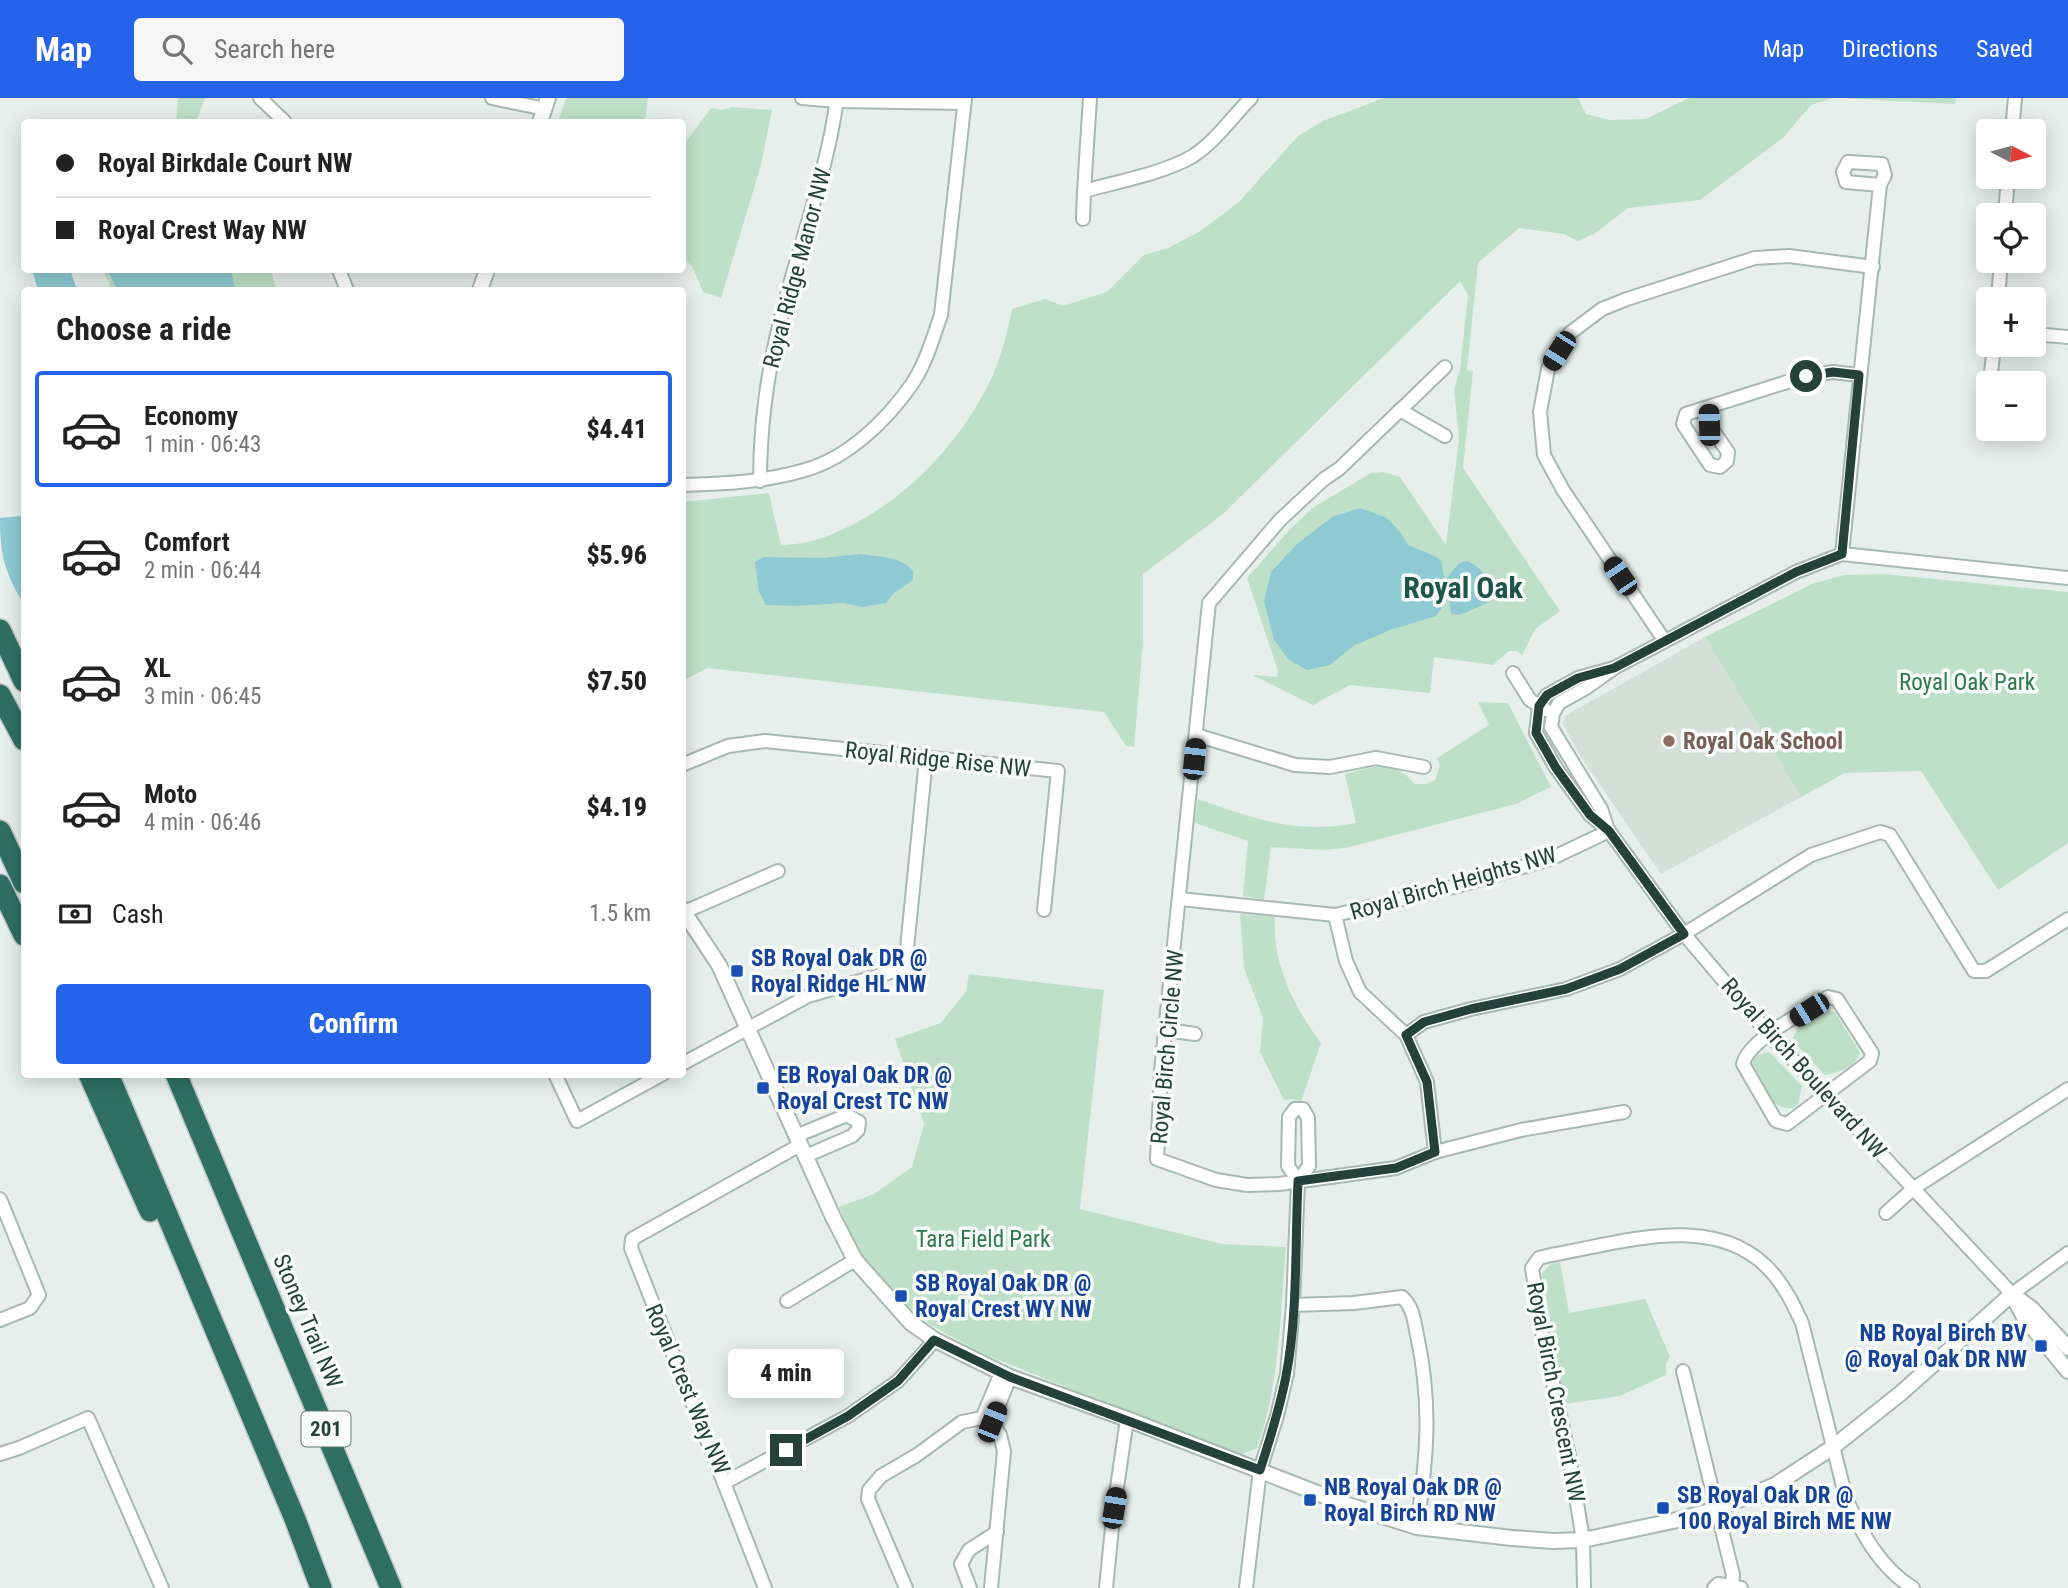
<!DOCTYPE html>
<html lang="en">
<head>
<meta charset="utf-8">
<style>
  :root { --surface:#fff; --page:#f6f6f6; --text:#222; --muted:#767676; --line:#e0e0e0; --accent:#2563eb }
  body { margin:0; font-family:"Roboto Condensed",sans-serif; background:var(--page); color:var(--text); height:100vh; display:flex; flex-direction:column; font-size:26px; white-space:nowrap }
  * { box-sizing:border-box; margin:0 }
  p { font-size:23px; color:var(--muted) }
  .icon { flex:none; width:38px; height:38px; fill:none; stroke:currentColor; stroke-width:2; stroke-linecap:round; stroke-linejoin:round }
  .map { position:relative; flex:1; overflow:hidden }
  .details { position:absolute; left:21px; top:189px; width:665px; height:791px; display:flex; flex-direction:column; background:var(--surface); border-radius:7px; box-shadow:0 4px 18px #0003 }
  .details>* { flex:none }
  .guide { position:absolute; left:21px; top:21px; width:665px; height:154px; border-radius:7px; box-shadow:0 4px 18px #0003; display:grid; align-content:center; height:154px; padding:0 35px; background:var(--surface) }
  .needle { width:46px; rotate:96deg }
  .fabs { position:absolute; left:1976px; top:21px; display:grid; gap:14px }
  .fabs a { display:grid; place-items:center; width:70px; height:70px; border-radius:7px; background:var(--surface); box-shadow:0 4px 18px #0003; font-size:35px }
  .end { position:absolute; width:32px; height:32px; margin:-16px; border:9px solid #24423a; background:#fff; box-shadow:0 0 0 4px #fff }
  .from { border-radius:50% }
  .bubble { position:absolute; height:49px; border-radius:7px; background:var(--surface); box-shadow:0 4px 18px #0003; font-size:23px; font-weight:800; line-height:49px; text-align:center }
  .car { position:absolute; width:21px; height:42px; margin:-21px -10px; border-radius:9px; box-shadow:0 0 5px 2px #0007; background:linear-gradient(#222 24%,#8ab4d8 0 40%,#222 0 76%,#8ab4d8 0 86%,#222 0) }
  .guide b { display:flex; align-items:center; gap:24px; height:66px; font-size:26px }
  .guide b+b { border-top:2px solid var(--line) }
  .guide i { width:18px; height:18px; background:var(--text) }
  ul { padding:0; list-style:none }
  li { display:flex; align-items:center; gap:21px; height:116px; margin:0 14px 10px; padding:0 21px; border:4px solid transparent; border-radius:7px }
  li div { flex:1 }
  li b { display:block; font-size:26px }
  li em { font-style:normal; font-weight:800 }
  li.on { border-color:var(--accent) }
  li>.icon { width:63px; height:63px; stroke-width:1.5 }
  h2 { padding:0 35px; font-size:32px; line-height:84px }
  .pay { display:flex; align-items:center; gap:18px; height:77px; padding:0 35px; font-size:26px }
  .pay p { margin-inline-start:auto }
  .primary-button { display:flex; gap:14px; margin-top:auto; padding:14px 35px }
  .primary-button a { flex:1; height:80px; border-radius:7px; background:var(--accent); color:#fff; font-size:28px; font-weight:800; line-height:80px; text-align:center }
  header { display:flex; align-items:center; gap:42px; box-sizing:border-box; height:98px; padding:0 35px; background:var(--accent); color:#fff }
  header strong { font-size:33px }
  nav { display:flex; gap:38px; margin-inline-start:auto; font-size:24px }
  .search { width:490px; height:63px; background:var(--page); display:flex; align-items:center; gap:18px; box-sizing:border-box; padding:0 24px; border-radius:7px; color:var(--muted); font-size:26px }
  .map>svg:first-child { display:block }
  .built { fill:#d4dfda }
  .green { fill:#bfe0c8 }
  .water { fill:#8ec9d4 }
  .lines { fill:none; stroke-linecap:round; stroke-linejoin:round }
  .minor-casing { stroke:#a8b8b2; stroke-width:16 }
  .tertiary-casing { stroke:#a8b8b2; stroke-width:18 }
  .motorway-casing { stroke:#c2cac8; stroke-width:24 }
  .minor { stroke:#fff; stroke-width:12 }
  .tertiary { stroke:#fff; stroke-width:14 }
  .motorway { stroke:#2f6f62; stroke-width:21 }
  .route { stroke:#24423a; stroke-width:9 }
  .education-dot { fill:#8d6e63; stroke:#f7fbf9; stroke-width:2.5 }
  .transit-dot { fill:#1a4fb4; stroke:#f7fbf9; stroke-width:2.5 }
  .labels { text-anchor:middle; stroke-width:7; stroke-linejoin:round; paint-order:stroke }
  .shield { fill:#f7fbf9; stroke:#637a73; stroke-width:2 }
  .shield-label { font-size:21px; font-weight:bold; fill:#24423a }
  .street-label { font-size:23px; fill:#24423a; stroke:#f7fbf9 }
  .park-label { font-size:23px; fill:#2d7a4b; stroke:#f7fbf9 }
  .education-label { font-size:23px; font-weight:bold; fill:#785e54; stroke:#f7fbf9; text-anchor:start }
  .transit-label { font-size:23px; font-weight:bold; fill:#164399; stroke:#f7fbf9; text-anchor:start }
  .district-label { font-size:30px; font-weight:bold; fill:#1f5548; stroke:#f7fbf9 }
</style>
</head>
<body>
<header>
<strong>Map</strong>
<div class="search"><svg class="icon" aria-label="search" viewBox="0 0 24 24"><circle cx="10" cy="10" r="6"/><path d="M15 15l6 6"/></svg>Search here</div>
<nav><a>Map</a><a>Directions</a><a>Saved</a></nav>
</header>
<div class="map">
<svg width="2068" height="1490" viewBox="0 0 2068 1490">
  <rect width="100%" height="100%" fill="#e6efeb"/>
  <path class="built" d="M1705,539L1801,699L1661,776L1581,659L1563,626L1565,618Z"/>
  <g class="green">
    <path d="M178,0H205L196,24H176Z"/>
    <path d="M566,0H648L645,22L647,24H558Z"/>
    <path d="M1384,0H1578L1586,16L1610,22L1646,21L1689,0H1833L1811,7L1784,39L1700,102L1628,110L1594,136L1578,143L1564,136L1519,130L1478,165L1467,272L1473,273L1463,370L1560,513L1535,531L1522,557L1517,553H1509L1493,567L1434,559L1430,595L1350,587L1313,607L1252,577L1277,579L1278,573L1247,480L1292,429L1314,409L1371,375L1384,374L1400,379L1446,447L1459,341L1454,291L1460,272L1468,197L1460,183L1223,416L1143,476V544L1134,649L1126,648L1104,614L707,570L683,583V404L769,395L781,448C791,446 802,446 812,443C887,421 954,356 988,287C1000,264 1007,236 1012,211L1045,201L1063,208L1107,194L1144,157L1168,150L1199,134L1239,104L1298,38L1323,23Z"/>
    <path d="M1839,0H1956L1955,6Z"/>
    <path d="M732,9L772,12L761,67L721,200L703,194L692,168L683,160V48L711,10L722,12Z"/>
    <path d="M102,172H271L276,192H113Z"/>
    <path d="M1883,476L2068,494V745L1998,792L1921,673L1845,675L1801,699L1705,539L1812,486L1844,477Z"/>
    <path d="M1478,604L1508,605L1551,689L1516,706L1345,750L1323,752L1271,749L1264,802L1243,798L1248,743L1195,725L1198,701C1253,720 1296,737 1356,725L1345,676C1376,668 1391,660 1415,686H1426L1435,682L1440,668L1437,660L1489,627Z"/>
    <path d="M1240,816L1275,819C1272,865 1294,909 1321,945L1301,1004L1293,1001L1284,1002L1260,954L1263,920L1244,870Z"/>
    <path d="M969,876L1104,892L1080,1111L1222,1146L1286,1149C1280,1217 1280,1285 1257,1350L1238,1358L981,1255L929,1226L898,1200L872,1171L856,1148L839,1109L874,1096L912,1069L924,1026L895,941L941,925L966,893Z"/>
    <path d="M1824,912L1835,914L1860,955C1854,970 1840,974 1825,977L1794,944L1793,940L1800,924Z"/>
    <path d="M1769,954L1802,988L1798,1006L1793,1010C1770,1014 1762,983 1752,966L1754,958Z"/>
    <path d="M1560,1164L1569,1215L1645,1201L1670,1259L1666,1265V1277L1620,1298L1565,1306L1542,1176L1550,1166Z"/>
  </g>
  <g class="water">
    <path d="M32,172H70L77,192H38Z"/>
    <path d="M107,172H231L235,192H118Z"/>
    <path d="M1360,410L1387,420L1401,435L1408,447L1435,458L1441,463L1445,482L1459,465L1468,463C1485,472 1495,487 1487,505L1465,515L1458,517L1451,515L1447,489H1444L1441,511L1436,518L1390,532L1353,548L1330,567L1307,572L1289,562L1274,542L1264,504L1271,474L1296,447L1332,419Z"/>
    <path d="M20,418H24V507C5,474 0,459 0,420Z"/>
    <path d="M860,456C878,459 901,458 913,473V482L893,496L886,505L862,509L844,505L796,508L766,507L759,494L755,464L763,459L823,460Z"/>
  </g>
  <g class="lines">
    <g class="minor-casing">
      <g id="minor">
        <path d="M260,0L285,24"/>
        <path d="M492,0L545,11"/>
        <path d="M802,0L837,3L964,5"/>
        <path d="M1090,0L1084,93C1116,84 1165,75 1193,58C1216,43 1232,19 1251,0"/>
        <path d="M2012,33L2015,0"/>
        <path d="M2005,117L2008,79"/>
        <path d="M1083,121L1084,93"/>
        <path d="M339,172L347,192"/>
        <path d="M1998,201L2001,163"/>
        <path d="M2034,236L2068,239"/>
        <path d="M1990,285L1994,247"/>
        <path d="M1709,310V327L1728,354L1727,363L1720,369L1710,367L1683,326L1686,316L1806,278L1833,274L1859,277"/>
        <path d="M1400,312L1445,338"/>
        <path d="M1987,325L1988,314"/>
        <path d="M760,383C760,329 767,276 780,224C798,149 827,77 837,0"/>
        <path d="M682,387C724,386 764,384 805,372C848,360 887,322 912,286C926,265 933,240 941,217L965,0"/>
        <path d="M1842,456L1880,87L1885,77L1882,66L1848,64L1843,74L1846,84L1880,87"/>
        <path d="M1664,542L1563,392L1544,357L1540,314L1548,271L1570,235L1602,211L1627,201L1755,160L1789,158L1873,169"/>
        <path d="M1614,570L1578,580L1547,597L1539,608L1536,635L1556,670L1590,717L1609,733L1684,836L1769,936L2012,1196L2068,1155"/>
        <path d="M1513,575L1530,602L1546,612"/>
        <path d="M1196,637L1295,667L1330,669L1376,660L1424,669"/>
        <path d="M682,667L728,648L765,643L1058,673L1044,812"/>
        <path d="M1608,732L1601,711L1551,629L1553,616L1559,605L1586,590L1614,570L1796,474L1842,456L2068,480"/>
        <path d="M1180,801L1335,817L1346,863L1360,894L1406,937L1427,984L1435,1054L1396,1070L1279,1086L1247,1087L1216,1082L1157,1061L1161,973L1209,505L1280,422L1324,381L1339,371L1445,269"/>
        <path d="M682,815L778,773"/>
        <path d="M1335,817L1453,789L1550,761L1609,733"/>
        <path d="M1828,899L1837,901L1872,955L1870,963L1787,1026L1776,1023L1743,966C1749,941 1805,914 1828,899Z"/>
        <path d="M1166,932L1195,936"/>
        <path d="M1406,937L1424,924L1471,911L1566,891L1620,871L1684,836L1811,757L1880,734L1890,737L1974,873H1986L2068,821"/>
        <path d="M682,966L808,898L905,870L926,661"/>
        <path d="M555,976L577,1023L663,976"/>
        <path d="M1295,1011H1303L1308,1020L1309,1068L1298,1083L1288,1068L1289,1019Z"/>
        <path d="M796,1038L847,1017L859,1024L858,1032L852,1038L806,1058"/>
        <path d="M800,1047L632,1141L631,1150L724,1385L848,1318L898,1283L935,1242"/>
        <path d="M1435,1054L1521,1032L1624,1014"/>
        <path d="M0,1101L39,1197L30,1210L0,1222"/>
        <path d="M1886,1115L1914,1090L2068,991"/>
        <path d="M787,1203L855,1162"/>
        <path d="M1293,1207L1354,1205L1402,1199C1413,1209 1414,1222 1417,1237C1432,1306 1427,1360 1417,1429"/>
        <path d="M1683,1273L1733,1477L1732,1488"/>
        <path d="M982,1320L1001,1275"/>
        <path d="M992,1324L1010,1279"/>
        <path d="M0,1356L19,1350L88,1320L162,1490"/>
        <path d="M724,1385L765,1490"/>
        <path d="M906,1490L868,1401L869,1392L881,1378L917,1357L962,1324L982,1320L992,1324L1000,1337L1004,1353L991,1490"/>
        <path d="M970,1490L961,1466L969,1452L997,1434"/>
        <path d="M1106,1490L1114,1410L1127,1321"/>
        <path d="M1246,1490L1260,1372L1277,1318L1287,1276L1293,1207L1298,1083"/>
        <path d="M1584,1490L1583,1442L1570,1362L1543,1240L1532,1170L1539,1160L1551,1157C1622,1145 1721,1110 1775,1178C1787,1193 1794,1208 1802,1225L1846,1400C1861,1434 1880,1470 1913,1490"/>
        <path d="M1714,1490L1718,1486L1741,1490"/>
      </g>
    </g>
    <g class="tertiary-casing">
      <g id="tertiary">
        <path d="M540,24L548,0"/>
        <path d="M480,192L487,172"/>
        <path d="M682,811L719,867L833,1119L855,1162L911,1225L935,1242L1010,1279L1127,1321L1348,1407L1417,1429L1512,1440L1553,1443L1583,1442L1673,1423L1717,1411L1775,1387L1833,1349L1901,1295L2012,1196"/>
        <path d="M2012,1196L2024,1219L2068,1273"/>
        <path d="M2016,1199L2032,1211L2068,1250"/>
      </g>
    </g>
    <g class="motorway-casing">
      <g id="motorway">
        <path d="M0,532L24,583"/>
        <path d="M0,597L24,642"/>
        <path d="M0,733L24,785"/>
        <path d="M0,787L24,837"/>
        <path d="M89,976L150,1113"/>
        <path d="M108,976L295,1421L321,1490"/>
        <path d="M176,976L391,1490"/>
      </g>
    </g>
    <use href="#minor" class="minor"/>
    <use href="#tertiary" class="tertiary"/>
    <use href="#motorway" class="motorway"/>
  </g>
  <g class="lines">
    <path class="route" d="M786,1352L848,1318L898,1283L934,1242L1010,1279L1260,1372C1270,1341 1280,1310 1286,1278C1298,1216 1295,1146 1298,1083L1396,1070L1435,1054L1427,984L1406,937L1424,924L1471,911L1566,891L1620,871L1684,836L1609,733L1590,717L1556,670L1536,635L1539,608L1547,597L1578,580L1614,570L1796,474L1842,456L1859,277L1833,274L1806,278"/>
  </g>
  <circle class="education-dot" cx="1669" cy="643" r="7"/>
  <g class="transit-dot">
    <rect x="730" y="866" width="14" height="14" rx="3.5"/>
    <rect x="756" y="983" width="14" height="14" rx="3.5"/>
    <rect x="894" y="1191" width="14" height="14" rx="3.5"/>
    <rect x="2034" y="1241" width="14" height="14" rx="3.5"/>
    <rect x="1303" y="1395" width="14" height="14" rx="3.5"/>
    <rect x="1656" y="1403" width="14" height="14" rx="3.5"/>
  </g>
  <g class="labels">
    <rect class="shield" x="301.5" y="1313.5" width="49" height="35" rx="5"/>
    <g class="shield-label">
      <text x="326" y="1338">201</text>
    </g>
    <g class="street-label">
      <text transform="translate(797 170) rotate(-75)" y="8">Royal Ridge Manor NW</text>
      <text transform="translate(938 661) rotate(6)" y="8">Royal Ridge Rise NW</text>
      <text transform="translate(1453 785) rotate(-16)" y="8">Royal Birch Heights NW</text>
      <text transform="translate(1167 949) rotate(-85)" y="8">Royal Birch Circle NW</text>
      <text transform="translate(1804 970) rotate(48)" y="8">Royal Birch Boulevard NW</text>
      <text transform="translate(308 1223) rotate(67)" y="8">Stoney Trail NW</text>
      <text transform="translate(688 1291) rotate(67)" y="8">Royal Crest Way NW</text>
      <text transform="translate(1556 1294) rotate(79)" y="8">Royal Birch Crescent NW</text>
    </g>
    <g class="park-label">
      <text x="1967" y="592">Royal Oak Park</text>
      <text x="983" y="1149">Tara Field Park</text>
    </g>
    <g class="education-label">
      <text x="1683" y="651">Royal Oak School</text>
    </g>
    <g class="transit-label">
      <text x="751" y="868">SB Royal Oak DR @<tspan x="751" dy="26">Royal Ridge HL NW</tspan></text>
      <text x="777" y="985">EB Royal Oak DR @<tspan x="777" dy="26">Royal Crest TC NW</tspan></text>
      <text x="915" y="1193">SB Royal Oak DR @<tspan x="915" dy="26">Royal Crest WY NW</tspan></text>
      <text x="2027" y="1243" text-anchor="end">NB Royal Birch BV<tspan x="2027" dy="26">@ Royal Oak DR NW</tspan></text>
      <text x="1324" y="1397">NB Royal Oak DR @<tspan x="1324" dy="26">Royal Birch RD NW</tspan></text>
      <text x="1677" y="1405">SB Royal Oak DR @<tspan x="1677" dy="26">100 Royal Birch ME NW</tspan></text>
    </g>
    <g class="district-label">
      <text x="1463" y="500">Royal Oak</text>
    </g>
  </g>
</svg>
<div class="fabs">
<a><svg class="needle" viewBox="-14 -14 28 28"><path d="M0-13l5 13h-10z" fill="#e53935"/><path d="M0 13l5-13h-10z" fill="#767676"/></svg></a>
<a><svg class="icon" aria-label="locate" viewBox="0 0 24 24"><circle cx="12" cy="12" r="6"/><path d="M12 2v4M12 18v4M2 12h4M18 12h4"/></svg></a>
<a>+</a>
<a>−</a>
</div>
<i class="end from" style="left:1806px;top:278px"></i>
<i class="end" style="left:786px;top:1352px"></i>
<div class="bubble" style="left:728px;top:1251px;width:116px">4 min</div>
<i class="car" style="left:1559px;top:253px;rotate:212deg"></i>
<i class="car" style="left:1709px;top:327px;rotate:358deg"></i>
<i class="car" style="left:1620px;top:478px;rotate:326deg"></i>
<i class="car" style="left:1194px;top:661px;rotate:6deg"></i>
<i class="car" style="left:1809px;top:912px;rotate:238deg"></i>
<i class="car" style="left:992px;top:1324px;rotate:22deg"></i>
<i class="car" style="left:1114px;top:1410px;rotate:9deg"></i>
<div class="guide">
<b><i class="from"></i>Royal Birkdale Court NW</b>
<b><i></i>Royal Crest Way NW</b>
</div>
<section class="details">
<h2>Choose a ride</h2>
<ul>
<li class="on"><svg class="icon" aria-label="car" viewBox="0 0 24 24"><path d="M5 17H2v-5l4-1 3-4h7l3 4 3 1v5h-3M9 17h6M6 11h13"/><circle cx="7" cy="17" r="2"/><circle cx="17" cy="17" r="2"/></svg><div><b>Economy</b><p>1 min · 06:43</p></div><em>$4.41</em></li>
<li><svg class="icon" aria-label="car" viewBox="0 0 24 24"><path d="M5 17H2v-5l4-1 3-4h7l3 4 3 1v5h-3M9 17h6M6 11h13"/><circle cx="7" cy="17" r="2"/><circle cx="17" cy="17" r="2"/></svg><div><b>Comfort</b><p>2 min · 06:44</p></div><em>$5.96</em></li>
<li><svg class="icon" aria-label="car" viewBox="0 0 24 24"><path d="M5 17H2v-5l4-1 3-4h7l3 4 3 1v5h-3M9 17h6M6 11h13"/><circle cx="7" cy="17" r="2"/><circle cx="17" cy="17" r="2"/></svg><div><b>XL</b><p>3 min · 06:45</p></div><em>$7.50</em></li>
<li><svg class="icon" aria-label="car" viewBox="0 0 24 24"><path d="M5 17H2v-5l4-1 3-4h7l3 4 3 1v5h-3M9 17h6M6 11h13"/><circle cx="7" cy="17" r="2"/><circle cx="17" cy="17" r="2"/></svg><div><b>Moto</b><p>4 min · 06:46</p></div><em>$4.19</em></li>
</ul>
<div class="pay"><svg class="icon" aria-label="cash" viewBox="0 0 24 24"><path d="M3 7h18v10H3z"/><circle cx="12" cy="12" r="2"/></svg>Cash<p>1.5 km</p></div>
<div class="primary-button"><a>Confirm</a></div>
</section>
</div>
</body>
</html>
